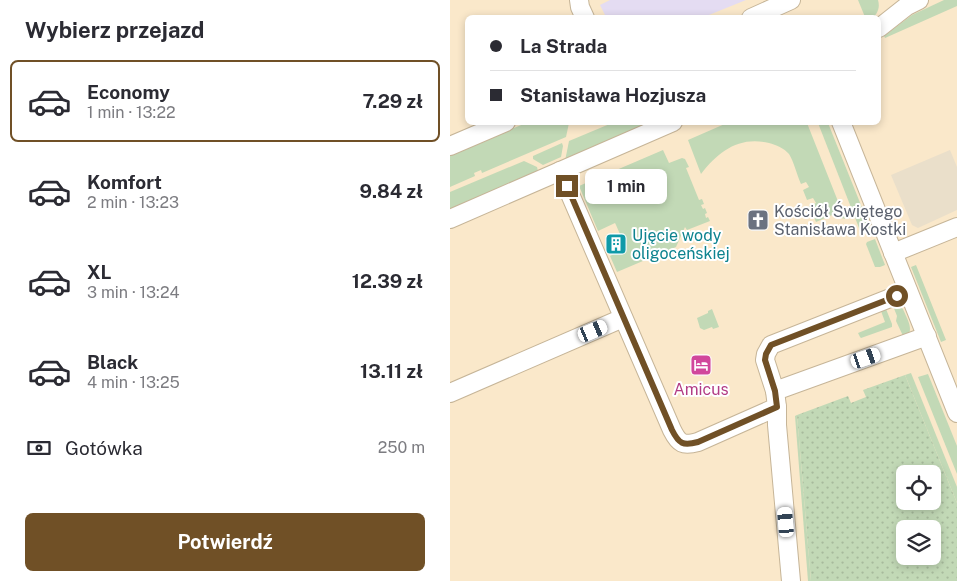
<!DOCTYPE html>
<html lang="pl">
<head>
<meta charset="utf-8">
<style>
  :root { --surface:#fff; --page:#f2f2f3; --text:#2b2b33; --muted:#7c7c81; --line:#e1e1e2; --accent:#705026 }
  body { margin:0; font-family:"Public Sans",sans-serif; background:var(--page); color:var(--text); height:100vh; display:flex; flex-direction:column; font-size:19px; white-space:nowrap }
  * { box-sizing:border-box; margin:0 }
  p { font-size:16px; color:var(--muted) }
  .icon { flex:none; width:28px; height:28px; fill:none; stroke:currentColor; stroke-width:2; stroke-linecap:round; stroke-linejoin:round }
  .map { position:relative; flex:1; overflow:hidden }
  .details { display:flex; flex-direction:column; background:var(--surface); width:450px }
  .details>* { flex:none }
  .guide { position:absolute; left:15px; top:15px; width:416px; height:110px; border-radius:8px; box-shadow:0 2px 8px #0003; display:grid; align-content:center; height:110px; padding:0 25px; background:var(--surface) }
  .fabs { position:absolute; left:446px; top:465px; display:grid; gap:10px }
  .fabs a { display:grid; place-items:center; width:45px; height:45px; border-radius:8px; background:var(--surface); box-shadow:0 2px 8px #0003; font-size:25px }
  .end { position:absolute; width:22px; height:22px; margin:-11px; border:6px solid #705026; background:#fff; box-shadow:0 0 0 2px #fff }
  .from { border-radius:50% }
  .bubble { position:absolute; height:35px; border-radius:8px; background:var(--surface); box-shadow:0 2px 8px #0003; font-size:16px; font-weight:700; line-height:35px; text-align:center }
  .car { position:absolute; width:15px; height:30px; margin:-15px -8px; border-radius:6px; box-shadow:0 0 4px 1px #0007; background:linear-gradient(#fff 24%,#345 0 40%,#fff 0 76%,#345 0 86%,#fff 0) }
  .guide b { display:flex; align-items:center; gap:18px; height:48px; font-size:19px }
  .guide b+b { border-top:1px solid var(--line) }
  .guide i { width:12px; height:12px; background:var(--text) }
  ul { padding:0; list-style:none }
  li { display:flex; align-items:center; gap:15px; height:82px; margin:0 10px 8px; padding:0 15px; border:2px solid transparent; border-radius:8px }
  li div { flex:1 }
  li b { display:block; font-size:19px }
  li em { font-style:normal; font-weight:700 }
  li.on { border-color:var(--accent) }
  li>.icon { width:45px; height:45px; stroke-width:1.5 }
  h2 { padding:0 25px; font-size:22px; line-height:60px }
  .pay { display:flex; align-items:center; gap:12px; height:55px; padding:0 25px; font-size:19px }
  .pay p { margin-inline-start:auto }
  .cta { display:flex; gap:10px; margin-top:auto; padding:10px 25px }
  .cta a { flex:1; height:58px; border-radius:8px; background:var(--accent); color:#fff; font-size:20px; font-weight:700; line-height:58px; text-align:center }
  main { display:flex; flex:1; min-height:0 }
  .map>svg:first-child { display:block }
  .commercial { fill:#eadfca }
  .education { fill:#e4dcf2 }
  .grass { fill:#c2d9b6 }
  .park { fill:url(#park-dots); fill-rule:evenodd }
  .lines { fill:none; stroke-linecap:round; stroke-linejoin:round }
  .minor-casing { stroke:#c6b598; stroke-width:20 }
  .minor { stroke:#fff; stroke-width:18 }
  .route { stroke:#705026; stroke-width:6 }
  .labels { text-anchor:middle; stroke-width:4; stroke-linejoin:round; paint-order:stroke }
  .worship-label { font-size:16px; fill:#5b616d; stroke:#fff; text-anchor:start }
  .culture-label { font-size:16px; fill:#0d838f; stroke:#fff; text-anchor:start }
  .hotel-label { font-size:16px; fill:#b23c85; stroke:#fff }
</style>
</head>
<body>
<main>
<section class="details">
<h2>Wybierz przejazd</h2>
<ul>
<li class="on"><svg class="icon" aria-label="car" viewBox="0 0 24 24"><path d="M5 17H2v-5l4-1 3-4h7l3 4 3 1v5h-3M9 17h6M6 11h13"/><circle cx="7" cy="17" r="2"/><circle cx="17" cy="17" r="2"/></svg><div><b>Economy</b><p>1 min · 13:22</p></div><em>7.29 zł</em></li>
<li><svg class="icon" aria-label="car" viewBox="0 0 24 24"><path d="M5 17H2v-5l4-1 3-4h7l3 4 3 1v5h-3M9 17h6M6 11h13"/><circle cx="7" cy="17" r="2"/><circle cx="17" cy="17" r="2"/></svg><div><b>Komfort</b><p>2 min · 13:23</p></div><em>9.84 zł</em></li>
<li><svg class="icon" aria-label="car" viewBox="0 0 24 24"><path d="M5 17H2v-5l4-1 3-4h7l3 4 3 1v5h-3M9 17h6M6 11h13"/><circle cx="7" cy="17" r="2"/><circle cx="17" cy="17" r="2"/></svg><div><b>XL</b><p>3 min · 13:24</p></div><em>12.39 zł</em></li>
<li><svg class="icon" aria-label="car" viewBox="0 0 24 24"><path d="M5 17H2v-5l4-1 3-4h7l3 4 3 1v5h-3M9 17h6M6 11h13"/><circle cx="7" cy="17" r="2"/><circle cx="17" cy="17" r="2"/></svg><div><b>Black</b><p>4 min · 13:25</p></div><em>13.11 zł</em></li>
</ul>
<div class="pay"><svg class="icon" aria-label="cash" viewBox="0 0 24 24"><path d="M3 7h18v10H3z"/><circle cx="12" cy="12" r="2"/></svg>Gotówka<p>250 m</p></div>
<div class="cta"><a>Potwierdź</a></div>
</section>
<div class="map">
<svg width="507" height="581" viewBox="0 0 507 581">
  <defs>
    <pattern id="park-dots" width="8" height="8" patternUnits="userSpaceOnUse" patternTransform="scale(1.25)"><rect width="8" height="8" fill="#c2d9b6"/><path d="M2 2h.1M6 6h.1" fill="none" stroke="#a7ba9c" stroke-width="1.8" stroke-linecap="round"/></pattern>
  </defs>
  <rect width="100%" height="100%" fill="#fae8ca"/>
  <path class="commercial" d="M500,150L507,167V210L468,228L462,225L441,175Z"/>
  <path class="education" d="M160,0H296L254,17H156L150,5Z"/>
  <g class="grass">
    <path d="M408,0H428C430,7 428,12 424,17H415Z"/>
    <path d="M494,0H507V6L435,38L434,36L462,15Z"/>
    <path d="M76,123H119L116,137L32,173L31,170L24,173L25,176L0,187V155Z"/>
    <path d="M162,123H204L115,161L119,141Z"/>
    <path d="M277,123H357L395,219L382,215L366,222L359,206L366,203L363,198L357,200L353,190L359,187L356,182L351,184C347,175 344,162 339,154C334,148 326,145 319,143C289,136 269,151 251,174L238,140Z"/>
    <path d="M368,123H378L421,230L411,233Z"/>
    <path d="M112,143L113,146L111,157L93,165L83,159V156Z"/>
    <path d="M213,150L219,163L232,158L235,159L239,167L236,168L249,200L252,199L254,204L251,205L253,209L255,208L257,213L255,214L256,218L258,217L260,221L237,230L235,227L226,247L167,272L160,256L176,248L166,225L165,223L148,231L129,186Z"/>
    <path d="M74,161L87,167L88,171L0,210V192Z"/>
    <path d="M425,239L435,265L430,267H425L416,244L417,242Z"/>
    <path d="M466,265L496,340L491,342L461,267Z"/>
    <path d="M443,306L450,307L453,309C457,319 466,332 454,338L446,321L447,316Z"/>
    <path d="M262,309L269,327L263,329L262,327L254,330L250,328L247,318L258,313V311Z"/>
    <path d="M436,309L442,324V327L411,338L410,337L408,333L435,322L431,311Z"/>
    <path d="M461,373L507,487V503L455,375Z"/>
    <path d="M478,374L507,446V474L468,377Z"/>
    <path d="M347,415L361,581H358L345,416Z"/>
  </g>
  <path class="park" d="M455,375L507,503V581H361L347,415L398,396L401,403L416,397L413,390ZM455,474H482V501H455ZM455,529H482V556H455Z"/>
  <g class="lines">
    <g class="minor-casing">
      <g id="minor">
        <path d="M129,0L130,7L135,18"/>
        <path d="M301,18L341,0"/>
        <path d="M429,28L457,6L469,0"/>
        <path d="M391,122L507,413"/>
        <path d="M0,146L56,122"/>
        <path d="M110,171L222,430C229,444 233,446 248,442L327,407L325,391L315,360L316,354L321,345L458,291"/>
        <path d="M0,219L223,122"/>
        <path d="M443,253L507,227"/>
        <path d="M325,391L477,336"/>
        <path d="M0,393L173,318"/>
        <path d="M327,407V425L341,581"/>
      </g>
    </g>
    <use href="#minor" class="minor"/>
  </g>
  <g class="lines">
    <path class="route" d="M117,186L222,430C229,444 233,446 248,442L327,407L325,391L315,360L316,354L321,345L447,296"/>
  </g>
  <defs>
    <g id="church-square" transform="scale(1.125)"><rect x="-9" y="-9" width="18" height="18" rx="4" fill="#6b7280" stroke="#fff"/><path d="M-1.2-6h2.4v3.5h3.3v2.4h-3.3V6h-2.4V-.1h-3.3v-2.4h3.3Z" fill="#fff"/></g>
    <g id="building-square" transform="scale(1.125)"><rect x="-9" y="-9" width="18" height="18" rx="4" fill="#0f9aa8" stroke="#fff"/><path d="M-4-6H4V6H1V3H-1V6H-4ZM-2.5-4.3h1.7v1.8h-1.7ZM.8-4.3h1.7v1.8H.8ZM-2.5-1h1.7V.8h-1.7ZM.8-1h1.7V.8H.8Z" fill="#fff"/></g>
    <g id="hotel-square" transform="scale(1.125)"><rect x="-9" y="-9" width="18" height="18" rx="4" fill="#d1479c" stroke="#fff"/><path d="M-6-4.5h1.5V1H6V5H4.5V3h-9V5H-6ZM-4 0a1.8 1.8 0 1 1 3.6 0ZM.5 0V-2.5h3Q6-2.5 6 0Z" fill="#fff"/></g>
  </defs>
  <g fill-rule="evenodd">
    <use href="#church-square" x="308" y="220"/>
    <use href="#building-square" x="166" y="244"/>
    <use href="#hotel-square" x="251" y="365"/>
  </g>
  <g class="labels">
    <g class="worship-label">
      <text x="324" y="217">Kościół Świętego<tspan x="324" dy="18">Stanisława Kostki</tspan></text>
    </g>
    <g class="culture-label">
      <text x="182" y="241">Ujęcie wody<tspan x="182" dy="18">oligoceńskiej</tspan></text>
    </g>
    <g class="hotel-label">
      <text x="251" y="395">Amicus</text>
    </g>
  </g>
</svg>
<div class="fabs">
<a><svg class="icon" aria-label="locate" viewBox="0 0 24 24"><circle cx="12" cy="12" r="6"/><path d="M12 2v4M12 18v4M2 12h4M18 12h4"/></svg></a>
<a><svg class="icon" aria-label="layers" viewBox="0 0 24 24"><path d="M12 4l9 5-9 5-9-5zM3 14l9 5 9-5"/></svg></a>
</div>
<i class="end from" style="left:447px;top:296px"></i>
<i class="end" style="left:117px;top:186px"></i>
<div class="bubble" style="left:135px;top:169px;width:82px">1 min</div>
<i class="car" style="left:143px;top:331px;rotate:67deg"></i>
<i class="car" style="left:416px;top:358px;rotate:71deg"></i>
<i class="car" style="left:336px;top:522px;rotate:355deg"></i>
<div class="guide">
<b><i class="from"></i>La Strada</b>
<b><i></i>Stanisława Hozjusza</b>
</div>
</div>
</main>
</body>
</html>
